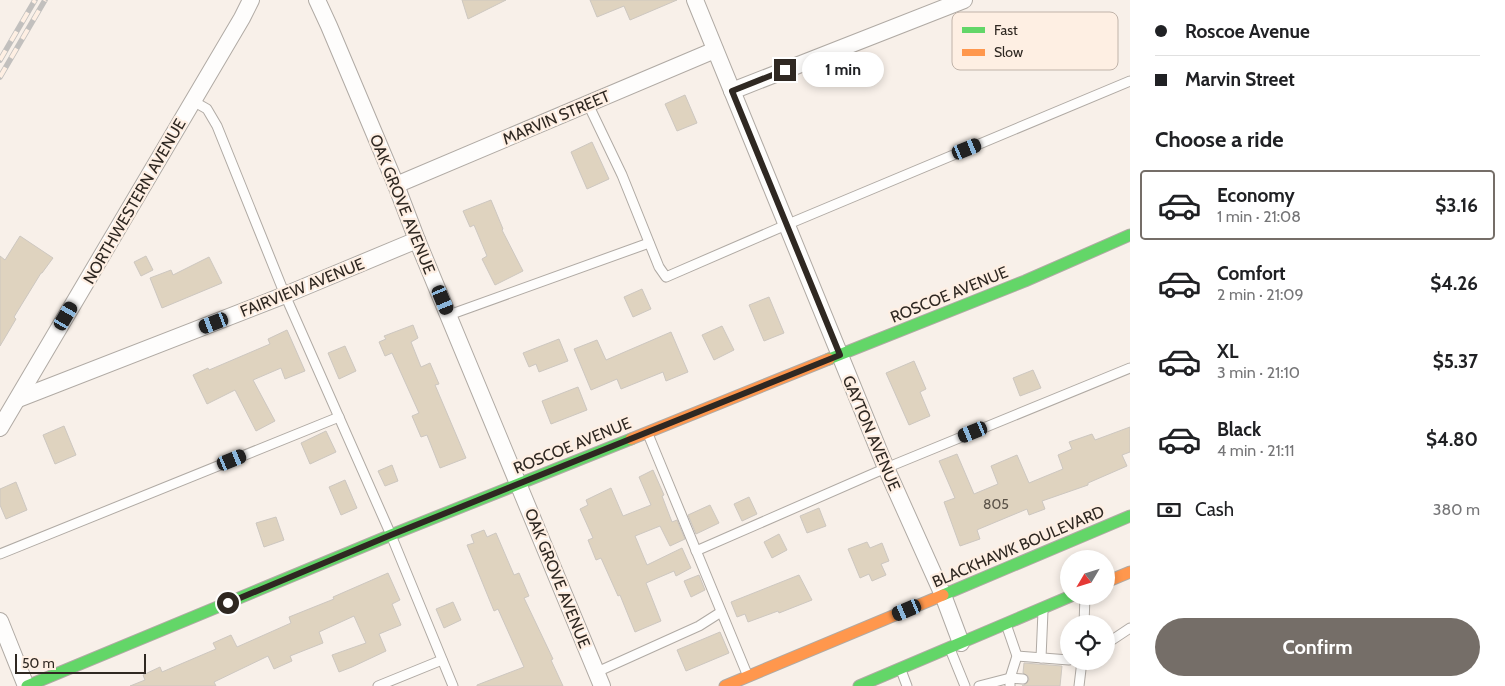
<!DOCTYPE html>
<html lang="en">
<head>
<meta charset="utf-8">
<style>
  :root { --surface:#fff; --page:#f6f6f6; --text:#202124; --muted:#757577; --line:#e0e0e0; --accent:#756e68 }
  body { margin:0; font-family:Cabin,sans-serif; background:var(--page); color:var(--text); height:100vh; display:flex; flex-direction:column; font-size:19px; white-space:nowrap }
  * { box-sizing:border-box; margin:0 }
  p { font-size:16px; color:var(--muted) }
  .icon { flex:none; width:28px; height:28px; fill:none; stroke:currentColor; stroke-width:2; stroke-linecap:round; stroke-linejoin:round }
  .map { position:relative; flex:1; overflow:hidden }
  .drawer { display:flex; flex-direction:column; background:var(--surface); width:375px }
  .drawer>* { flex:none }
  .banner { display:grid; align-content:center; height:110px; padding:0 25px; background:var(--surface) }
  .needle { width:32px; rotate:232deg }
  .controls { position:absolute; left:1060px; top:550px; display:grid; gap:10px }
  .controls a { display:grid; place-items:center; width:55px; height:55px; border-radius:50%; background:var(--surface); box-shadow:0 2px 8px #0003; font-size:25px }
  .scale { position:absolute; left:15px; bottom:12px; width:131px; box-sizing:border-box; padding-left:5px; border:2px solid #2f2822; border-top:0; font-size:14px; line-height:18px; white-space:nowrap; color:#2f2822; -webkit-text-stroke:4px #feefe3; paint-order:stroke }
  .end { position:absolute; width:22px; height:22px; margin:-11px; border:6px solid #2f2822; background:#fff; box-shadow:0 0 0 2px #fff }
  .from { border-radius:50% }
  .bubble { position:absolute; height:35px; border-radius:18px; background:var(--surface); box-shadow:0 2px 8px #0003; font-size:16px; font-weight:700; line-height:35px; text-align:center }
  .car { position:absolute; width:15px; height:30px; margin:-15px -8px; border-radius:6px; box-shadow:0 0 4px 1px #0007; background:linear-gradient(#222 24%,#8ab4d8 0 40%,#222 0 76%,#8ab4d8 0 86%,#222 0) }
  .banner b { display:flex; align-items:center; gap:18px; height:48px; font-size:19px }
  .banner b+b { border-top:1px solid var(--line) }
  .banner i { width:12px; height:12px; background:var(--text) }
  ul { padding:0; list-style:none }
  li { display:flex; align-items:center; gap:15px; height:70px; margin:0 10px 8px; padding:0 15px; border:2px solid transparent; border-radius:5px }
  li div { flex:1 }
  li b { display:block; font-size:19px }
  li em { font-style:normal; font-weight:700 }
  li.current { border-color:var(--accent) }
  li>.icon { width:45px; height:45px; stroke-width:1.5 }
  h2 { padding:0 25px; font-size:22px; line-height:60px }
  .pay { display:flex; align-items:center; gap:12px; height:55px; padding:0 25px; font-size:19px }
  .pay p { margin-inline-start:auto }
  .action { display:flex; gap:10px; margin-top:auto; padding:10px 25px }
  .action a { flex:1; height:58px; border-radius:30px; background:var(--accent); color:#fff; font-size:20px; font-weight:700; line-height:58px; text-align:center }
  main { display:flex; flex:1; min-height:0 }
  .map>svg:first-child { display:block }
  .building { fill:#dfd3bf; stroke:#cdc7c0 }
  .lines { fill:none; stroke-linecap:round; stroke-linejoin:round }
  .lane-casing { stroke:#b0aaa4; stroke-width:11 }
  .street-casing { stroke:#b0aaa4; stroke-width:18 }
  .fast-casing { stroke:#b0aaa4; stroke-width:13 }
  .slow-casing { stroke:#b0aaa4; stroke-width:13 }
  .lane { stroke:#fefdfc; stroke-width:9 }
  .street { stroke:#fefdfc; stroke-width:16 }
  .fast { stroke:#63d668; stroke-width:11 }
  .slow { stroke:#ff974d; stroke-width:11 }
  .rail-casing { stroke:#c2c0be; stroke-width:5.5 }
  .rail { stroke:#feefe3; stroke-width:4; stroke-dasharray:11; stroke-linecap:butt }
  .route { stroke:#2f2822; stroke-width:6 }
  .labels { text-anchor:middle; stroke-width:4.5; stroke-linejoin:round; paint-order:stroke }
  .number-label { font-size:14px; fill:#5b5349 }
  .street-label { font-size:16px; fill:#2f2822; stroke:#feefe3 }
  .key { fill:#feefe3; stroke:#c0b3a9; stroke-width:1 }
  .key-label { font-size:14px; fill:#2f2822 }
</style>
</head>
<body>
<main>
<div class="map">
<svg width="1130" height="686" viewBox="0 0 1130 686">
  <rect width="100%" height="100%" fill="#f8f0e9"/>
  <g class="building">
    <path d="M462,0H506L468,19Z"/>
    <path d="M590,0H677L630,20L624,6L597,17Z"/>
    <path d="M685,95L697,123L677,131L665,104Z"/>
    <path d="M592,142L609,179L587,189L571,152Z"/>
    <path d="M491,200L503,229L502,230L523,271L495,285L482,259L487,256L474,225L470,227L463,211Z"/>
    <path d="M20,236L53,258L42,273H41L14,317L16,319L0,346V256L5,260Z"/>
    <path d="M146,256L153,270L141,276L134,262Z"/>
    <path d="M209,257L222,283L162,308L150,278L171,270L173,275Z"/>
    <path d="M642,289L651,309L633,317L624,297Z"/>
    <path d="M769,297L784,333L764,341L749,305Z"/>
    <path d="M413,325L418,338L411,342L421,367L430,363L439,384L435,385L466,458L440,468L427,435L421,437L412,416L419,413L392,353L385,356L379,342L386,339L384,336Z"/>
    <path d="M722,326L734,350L714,360L702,335Z"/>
    <path d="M287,330L305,371L285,379L281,368L253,380L275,421L256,431L235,390L207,404L193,375L208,368L209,370L270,344L268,339Z"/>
    <path d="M671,332L688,372L666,381L663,372L621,389L617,379L591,390L574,349L597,340L606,360Z"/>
    <path d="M559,339L568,361L539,372L536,364L529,367L523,353Z"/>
    <path d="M345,346L356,371L339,379L328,353Z"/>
    <path d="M914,361L926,389L920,392L930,416L909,425L886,373Z"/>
    <path d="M1033,370L1041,388L1020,396L1013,378Z"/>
    <path d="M578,387L587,410L551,424L542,401Z"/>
    <path d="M64,426L76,455L55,464L43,435Z"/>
    <path d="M1130,427V452L1122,455L1127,466L1088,483V485L1042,501L1045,509L1029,515L1027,509L979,529L977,530L980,539L960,546L944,502L955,498L939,461L957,454L974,494L998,484L991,466L1017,455L1029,483L1063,469L1058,455L1072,449L1069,442L1092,434L1095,440Z"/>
    <path d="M326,431L336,452L310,464L301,443Z"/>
    <path d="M392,465L398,481L385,486L378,471Z"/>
    <path d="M653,470L664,495L662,496L672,522L677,520L685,539L670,546L660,526L635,536L647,565L682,548L691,568L676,576L674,571L646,583L661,621L635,632L620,595L618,596L601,558L596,560L588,540L593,538L580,509L588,505L586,500L611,488L623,516L651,505L639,477Z"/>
    <path d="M345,480L357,508L341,515L329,487Z"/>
    <path d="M16,482L27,510L6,519L0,505V489Z"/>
    <path d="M749,497L757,514L742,521L734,504Z"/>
    <path d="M710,505L719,523L696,534L688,515Z"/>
    <path d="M819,508L826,526L807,533L800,516Z"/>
    <path d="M276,517L284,540L264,547L256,523Z"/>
    <path d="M484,530L487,537L496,533L514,575L519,573L529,596L524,598L553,659L551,660L563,686H477V685L524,667L498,609L494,611L467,545L474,543L471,535Z"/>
    <path d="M779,534L787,550L772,558L764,542Z"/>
    <path d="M867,542L870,548L882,543L889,561L881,564L886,575L872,581L869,574L860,578L848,549Z"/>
    <path d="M388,573L400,600L392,604L401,625L379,634L386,651L352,667L339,672L332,655L366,643L354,616L319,632L323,643L290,656L292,661L274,669L268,656L214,682L216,686H130L145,680L143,675L160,667L162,672L216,649L213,643L231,635L237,647L291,623L289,617L334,599L333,597Z"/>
    <path d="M699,575L705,590L691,597L684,581Z"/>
    <path d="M799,575L812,600L779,613L778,611L748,622L745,614L737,617L731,602Z"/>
    <path d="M453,602L461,620L444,628L436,609Z"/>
    <path d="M720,632L729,653L686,671L677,650Z"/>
    <path d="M1024,663L1062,666L1060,686H1022L1026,684L1029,680L1028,676L1023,673Z"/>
  </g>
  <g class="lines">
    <g class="lane-casing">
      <g id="lane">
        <path d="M193,101L207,109L217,126L285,295L391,535L453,686"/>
        <path d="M588,104L622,175L659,267L666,277L786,225L1130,81"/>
        <path d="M449,315L649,243"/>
        <path d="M648,434L747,674"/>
        <path d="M696,551L886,468L1130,368"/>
        <path d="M0,554L339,417"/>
        <path d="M1084,624L1085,596"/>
        <path d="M1007,627L1017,656L1010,678V686"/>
        <path d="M1106,644L1130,628"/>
        <path d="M950,649L965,686"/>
        <path d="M1017,656L1069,660"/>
        <path d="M1041,658L1043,611"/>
        <path d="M901,670L907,686"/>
        <path d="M597,672L699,626L721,612"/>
        <path d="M378,686L442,660"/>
        <path d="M979,686L1010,678L1023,679"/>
        <path d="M1079,686L1082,661"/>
      </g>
    </g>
    <g class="street-casing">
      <g id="street">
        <path d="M317,0L329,26L396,185L417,240L602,686"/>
        <path d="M695,0L886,468L943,595L961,643"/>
        <path d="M732,91L964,0"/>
        <path d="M396,185L715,50"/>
        <path d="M18,399L285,295L417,240"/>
        <path d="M0,428L242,18L251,0"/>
        <path d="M0,621L26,686"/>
      </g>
    </g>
    <g class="fast-casing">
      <g id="fast">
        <path d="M829,359L1025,281L1130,235"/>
        <path d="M943,595L1130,516"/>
        <path d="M27,686L391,535L631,439"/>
        <path d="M859,686L1071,596"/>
      </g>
    </g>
    <g class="slow-casing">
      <g id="slow">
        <path d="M631,439L829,359"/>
        <path d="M1106,582L1130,572"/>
        <path d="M725,686L943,595"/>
      </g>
    </g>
    <use href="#lane" class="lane"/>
    <use href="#street" class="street"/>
    <use href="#fast" class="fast"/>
    <use href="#slow" class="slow"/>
    <g class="rail-casing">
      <g id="rail">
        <path d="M0,60L35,0"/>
        <path d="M0,77L45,0"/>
      </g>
    </g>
    <use href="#rail" class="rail"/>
  </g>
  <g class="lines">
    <path class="route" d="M228,603L391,535L840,355L732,91L785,70"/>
  </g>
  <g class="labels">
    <g class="number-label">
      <text x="996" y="509">805</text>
    </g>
    <g class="street-label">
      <text transform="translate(556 117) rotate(-23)" y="6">MARVIN STREET</text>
      <text transform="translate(134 201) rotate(-60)" y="6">NORTHWESTERN AVENUE</text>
      <text transform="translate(403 204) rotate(68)" y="6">OAK GROVE AVENUE</text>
      <text transform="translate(302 287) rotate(-22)" y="6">FAIRVIEW AVENUE</text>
      <text transform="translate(949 294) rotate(-22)" y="6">ROSCOE AVENUE</text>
      <text transform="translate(872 433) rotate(67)" y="6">GAYTON AVENUE</text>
      <text transform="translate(572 445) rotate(-22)" y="6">ROSCOE AVENUE</text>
      <text transform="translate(1018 546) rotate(-23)" y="6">BLACKHAWK BOULEVARD</text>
      <text transform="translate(558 578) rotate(68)" y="6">OAK GROVE AVENUE</text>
    </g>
  </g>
  <rect x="952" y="12" width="166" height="58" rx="8" class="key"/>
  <rect x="962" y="27" width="23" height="6" fill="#63d668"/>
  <rect x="962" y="49" width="23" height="7" fill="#ff974d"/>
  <g class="key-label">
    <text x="994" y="35">Fast</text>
    <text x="994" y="57">Slow</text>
  </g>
</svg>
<div class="controls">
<a><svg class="needle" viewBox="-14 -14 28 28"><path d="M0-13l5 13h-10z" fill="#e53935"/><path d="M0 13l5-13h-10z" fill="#757577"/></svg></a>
<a><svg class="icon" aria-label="locate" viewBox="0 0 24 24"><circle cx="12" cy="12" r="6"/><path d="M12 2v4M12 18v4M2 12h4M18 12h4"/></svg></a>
</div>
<div class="scale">50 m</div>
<i class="end from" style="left:228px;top:603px"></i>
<i class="end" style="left:785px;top:70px"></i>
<div class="bubble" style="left:802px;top:52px;width:82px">1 min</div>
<i class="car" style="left:967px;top:149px;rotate:68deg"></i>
<i class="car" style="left:443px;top:300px;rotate:157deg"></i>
<i class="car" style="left:66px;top:316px;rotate:30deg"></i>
<i class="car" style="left:214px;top:323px;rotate:249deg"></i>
<i class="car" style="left:973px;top:432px;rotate:248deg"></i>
<i class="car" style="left:232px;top:460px;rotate:68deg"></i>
<i class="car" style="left:907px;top:610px;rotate:247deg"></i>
</div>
<section class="drawer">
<div class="banner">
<b><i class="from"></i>Roscoe Avenue</b>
<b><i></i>Marvin Street</b>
</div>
<h2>Choose a ride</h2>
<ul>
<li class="current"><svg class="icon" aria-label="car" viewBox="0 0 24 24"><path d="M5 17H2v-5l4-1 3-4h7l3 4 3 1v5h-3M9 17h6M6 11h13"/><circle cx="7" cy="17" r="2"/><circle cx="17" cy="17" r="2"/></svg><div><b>Economy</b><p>1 min · 21:08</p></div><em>$3.16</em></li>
<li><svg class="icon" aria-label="car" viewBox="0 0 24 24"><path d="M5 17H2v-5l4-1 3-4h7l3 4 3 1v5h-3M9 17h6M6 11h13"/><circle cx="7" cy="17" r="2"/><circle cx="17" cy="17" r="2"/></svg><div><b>Comfort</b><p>2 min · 21:09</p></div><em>$4.26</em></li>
<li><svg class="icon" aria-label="car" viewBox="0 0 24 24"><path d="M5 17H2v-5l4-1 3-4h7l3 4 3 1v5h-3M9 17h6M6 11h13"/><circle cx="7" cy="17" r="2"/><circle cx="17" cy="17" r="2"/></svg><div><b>XL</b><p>3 min · 21:10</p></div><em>$5.37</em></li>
<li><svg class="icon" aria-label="car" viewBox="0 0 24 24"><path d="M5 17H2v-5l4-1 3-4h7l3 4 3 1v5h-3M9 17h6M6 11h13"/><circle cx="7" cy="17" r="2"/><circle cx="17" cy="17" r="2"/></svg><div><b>Black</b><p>4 min · 21:11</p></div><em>$4.80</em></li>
</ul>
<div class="pay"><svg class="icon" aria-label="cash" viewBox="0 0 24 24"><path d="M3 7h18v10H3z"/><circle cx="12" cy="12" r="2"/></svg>Cash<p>380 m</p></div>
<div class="action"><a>Confirm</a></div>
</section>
</main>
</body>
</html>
